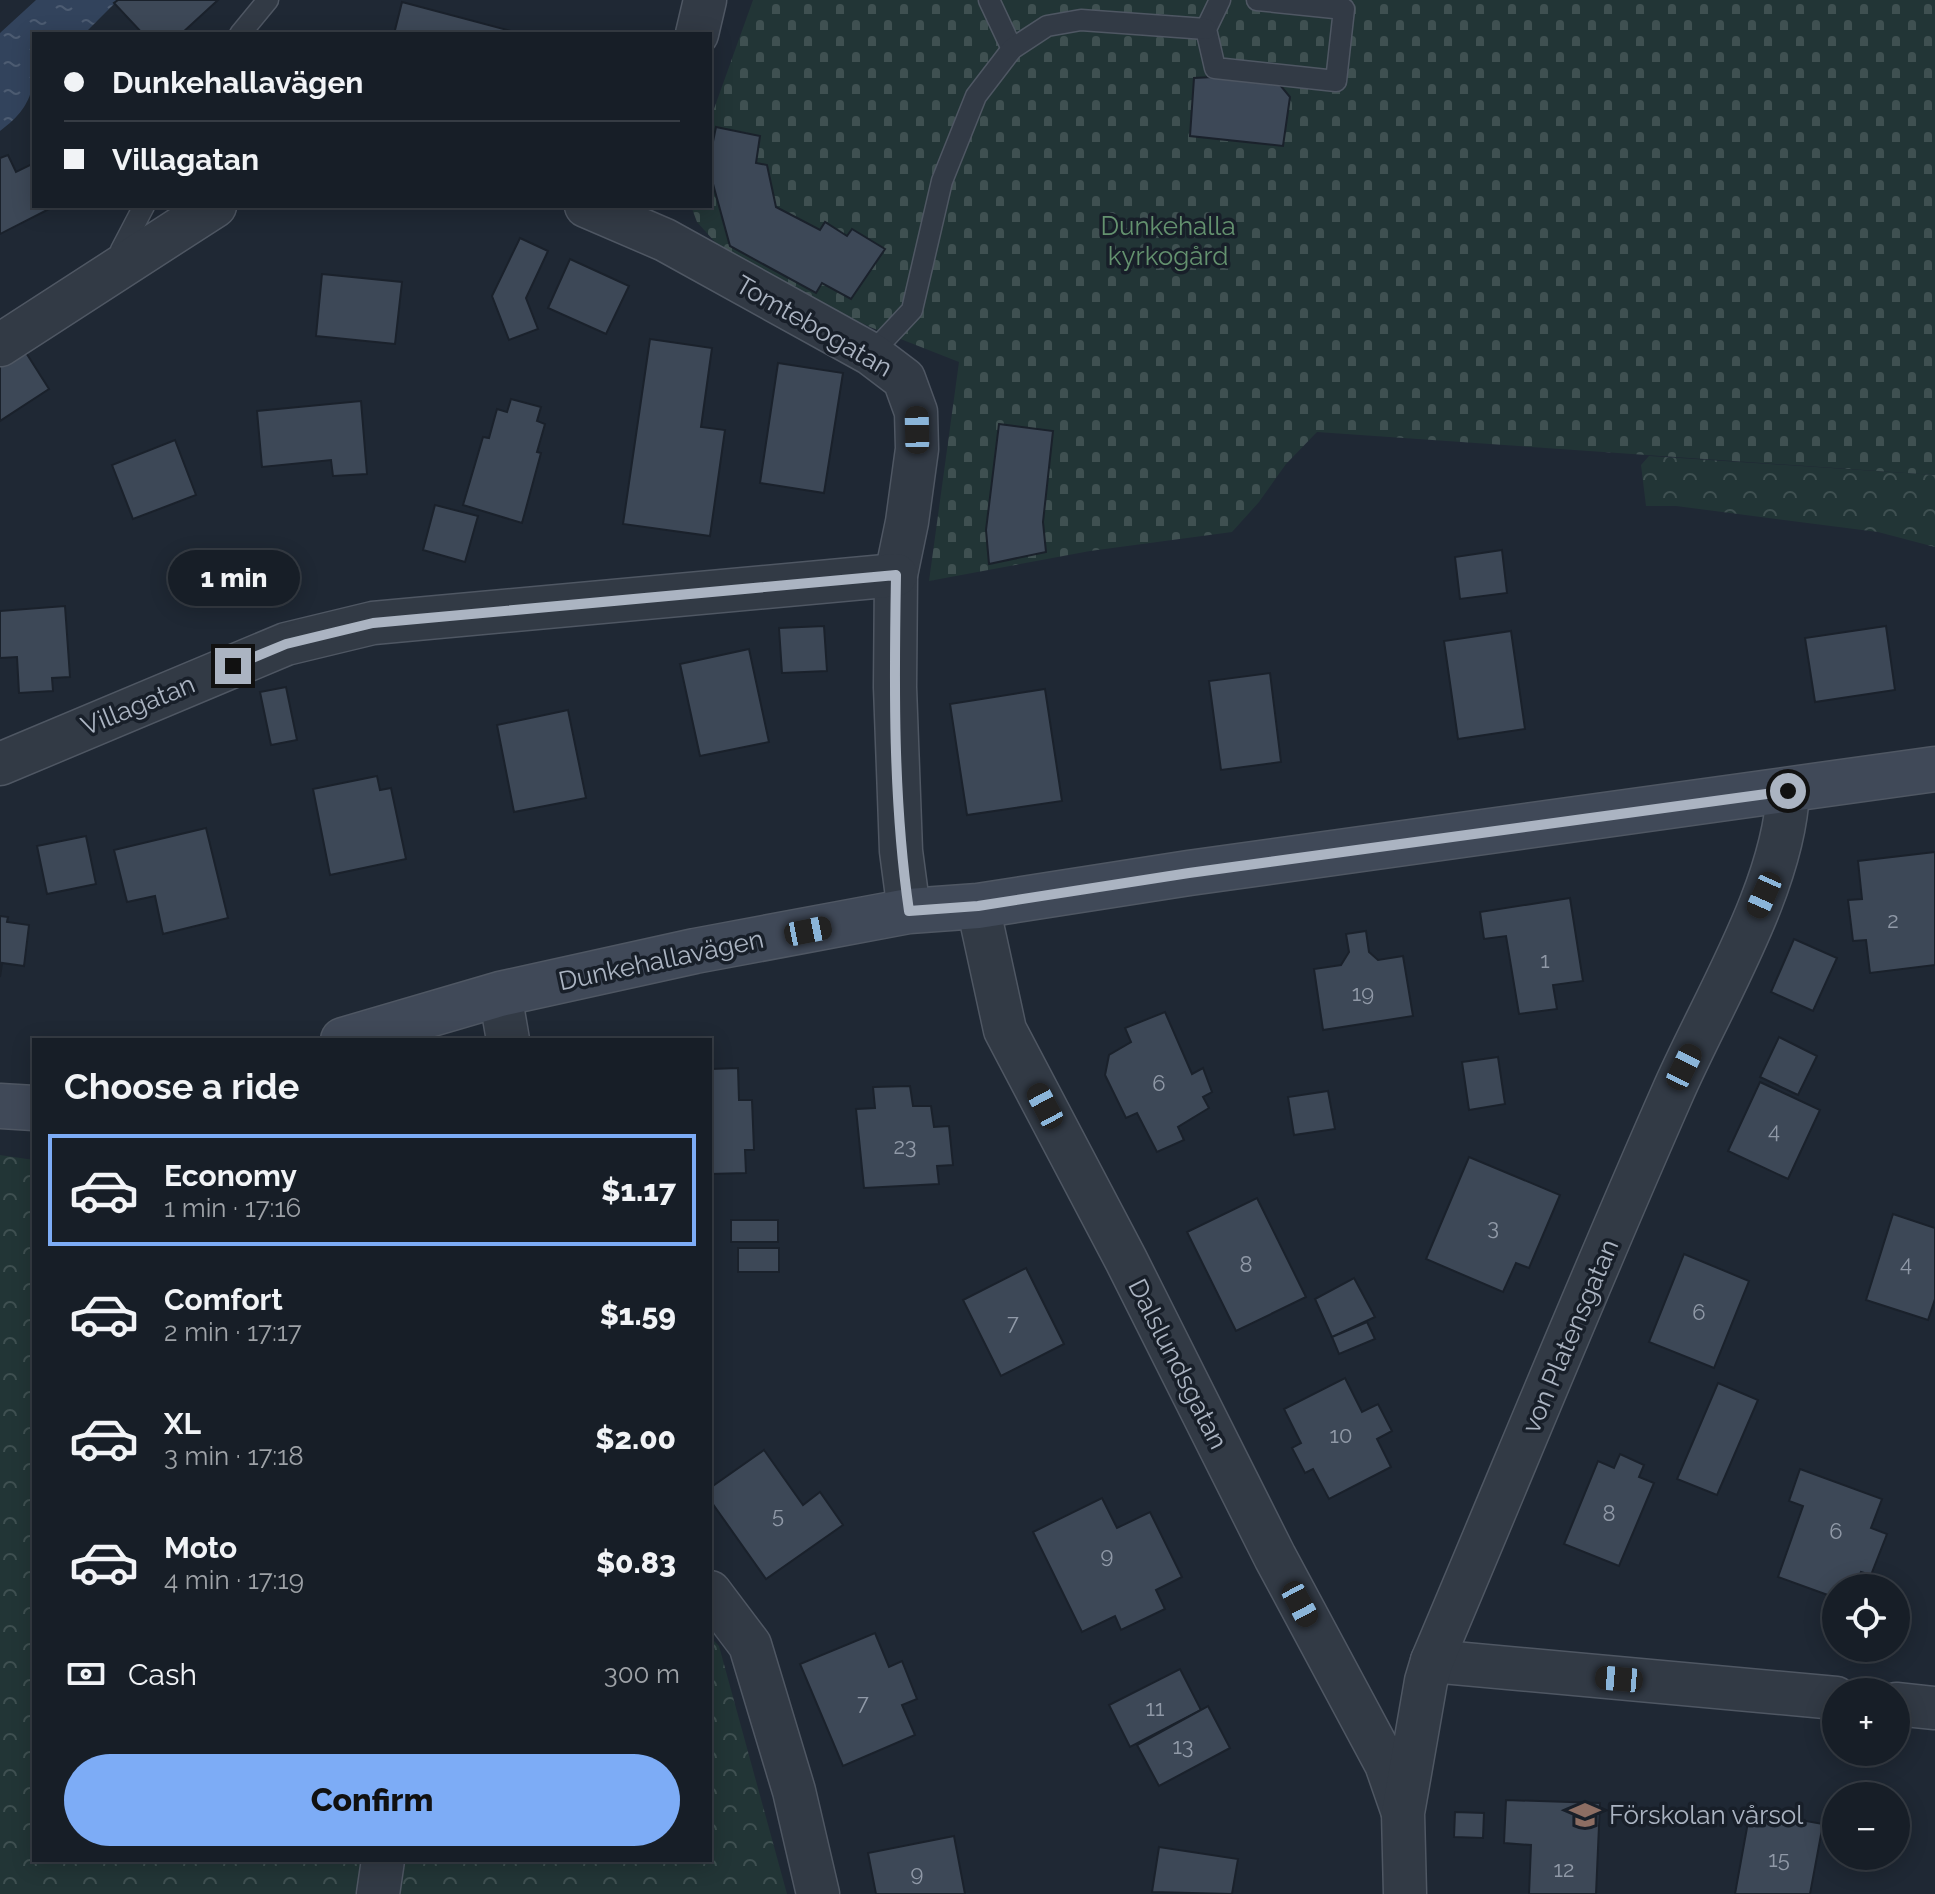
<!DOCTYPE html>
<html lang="en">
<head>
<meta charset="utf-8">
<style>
  :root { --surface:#171e27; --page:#20272f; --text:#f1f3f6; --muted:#9ea2a7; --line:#363c44; --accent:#7dacf6 }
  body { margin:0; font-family:Raleway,sans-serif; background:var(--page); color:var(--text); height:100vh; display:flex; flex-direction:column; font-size:30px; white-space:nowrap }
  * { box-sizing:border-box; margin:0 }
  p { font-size:26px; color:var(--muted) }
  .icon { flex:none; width:44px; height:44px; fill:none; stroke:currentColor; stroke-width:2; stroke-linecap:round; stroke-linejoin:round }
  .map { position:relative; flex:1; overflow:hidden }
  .panel { position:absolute; left:32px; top:1038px; width:680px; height:824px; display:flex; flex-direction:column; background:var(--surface); border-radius:0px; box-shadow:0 4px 20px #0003,0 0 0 2px var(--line) }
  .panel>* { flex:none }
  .guide { position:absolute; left:32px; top:32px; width:680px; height:176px; border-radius:0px; box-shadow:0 4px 20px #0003,0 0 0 2px var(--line); display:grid; align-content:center; height:176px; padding:0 32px; background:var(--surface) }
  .controls { position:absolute; left:1822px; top:1574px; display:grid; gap:16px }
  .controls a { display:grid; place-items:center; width:88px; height:88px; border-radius:50%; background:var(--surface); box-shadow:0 4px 20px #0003,0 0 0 2px var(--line); font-size:40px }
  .end { position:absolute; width:36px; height:36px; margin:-18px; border:10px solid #abb4c2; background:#111; box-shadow:0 0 0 4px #111 }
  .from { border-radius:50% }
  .bubble { position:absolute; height:56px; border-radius:28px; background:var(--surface); box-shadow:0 4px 20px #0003,0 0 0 2px var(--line); font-size:26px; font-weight:800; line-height:56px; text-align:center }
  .car { position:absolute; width:24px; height:48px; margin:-24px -12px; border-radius:10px; box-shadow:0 0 6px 2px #0007; background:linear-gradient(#222 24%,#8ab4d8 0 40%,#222 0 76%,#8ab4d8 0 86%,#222 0) }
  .guide b { display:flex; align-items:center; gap:28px; height:76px; font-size:30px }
  .guide b+b { border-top:2px solid var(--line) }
  .guide i { width:20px; height:20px; background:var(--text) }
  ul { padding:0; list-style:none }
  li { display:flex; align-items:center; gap:24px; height:112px; margin:0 16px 12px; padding:0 16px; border:4px solid transparent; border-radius:0px }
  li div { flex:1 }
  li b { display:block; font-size:30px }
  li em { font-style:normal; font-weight:800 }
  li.selected { border-color:var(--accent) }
  li>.icon { width:72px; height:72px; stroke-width:1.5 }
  h2 { padding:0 32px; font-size:36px; line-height:96px }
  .pay { display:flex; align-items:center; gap:20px; height:88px; padding:0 32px; font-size:30px }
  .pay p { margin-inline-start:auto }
  .action { display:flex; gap:16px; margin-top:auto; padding:16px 32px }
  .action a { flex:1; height:92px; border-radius:48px; background:var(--accent); color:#111; font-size:32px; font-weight:800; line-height:92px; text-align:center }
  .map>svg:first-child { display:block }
  .forest { fill:url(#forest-crowns) }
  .cemetery { fill:url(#cemetery-stones) }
  .water { fill:url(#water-ripples) }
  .building { fill:#3d4857; stroke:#1a212b; stroke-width:2 }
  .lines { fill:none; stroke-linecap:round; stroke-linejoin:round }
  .lane-casing { stroke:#4f5763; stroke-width:23 }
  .street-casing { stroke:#4f5763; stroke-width:45 }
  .secondary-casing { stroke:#4f5763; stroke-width:47 }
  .lane { stroke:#323a45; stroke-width:20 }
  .street { stroke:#323a45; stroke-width:42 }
  .secondary { stroke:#404958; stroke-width:44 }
  .route { stroke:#abb4c2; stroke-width:10 }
  .labels { text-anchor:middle; stroke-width:7; stroke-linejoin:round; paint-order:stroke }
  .number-label { font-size:22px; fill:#9099a7 }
  .park-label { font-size:26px; fill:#64926f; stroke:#181f29 }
  .street-label { font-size:26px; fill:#abb4c2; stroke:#181f29 }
  .poi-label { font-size:26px; fill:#abb4c2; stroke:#181f29; text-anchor:start }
</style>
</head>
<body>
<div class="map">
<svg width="1935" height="1894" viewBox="0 0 1935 1894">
  <defs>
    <pattern id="forest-crowns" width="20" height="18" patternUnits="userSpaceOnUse" patternTransform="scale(2)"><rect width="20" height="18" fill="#223536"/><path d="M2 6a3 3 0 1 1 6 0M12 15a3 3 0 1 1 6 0" fill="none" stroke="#3f5051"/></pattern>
    <pattern id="cemetery-stones" width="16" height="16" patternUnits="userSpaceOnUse" patternTransform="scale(2)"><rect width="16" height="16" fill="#223536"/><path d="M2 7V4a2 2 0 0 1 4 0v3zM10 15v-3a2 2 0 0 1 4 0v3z" fill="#3f5051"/></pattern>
    <pattern id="water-ripples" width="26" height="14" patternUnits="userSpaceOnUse" patternTransform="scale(2)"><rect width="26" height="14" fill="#32435c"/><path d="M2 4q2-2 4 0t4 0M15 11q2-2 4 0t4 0" fill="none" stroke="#4d5c72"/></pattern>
  </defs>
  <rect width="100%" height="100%" fill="#1f2834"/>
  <g class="forest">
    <path d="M1649,456L1935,475V547L1878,532L1676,506H1646L1641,465Z"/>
    <path d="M0,1155L34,1160V1860H710V1637L719,1646L787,1894H0Z"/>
  </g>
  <path class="cemetery" d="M753,0H1935V475L1317,432L1286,464L1259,502L1232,532L1090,551L929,581L959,362L870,327L732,261L697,222L691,206H710V120Z"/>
  <path class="water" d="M36,0H118L84,34H34C34,78 40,102 0,131V33Z"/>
  <g class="building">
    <path d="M118,0H218L181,34H143L114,3Z"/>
    <path d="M402,2L522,34H394Z"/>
    <path d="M1271,74L1290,97L1283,146L1190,136L1194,78Z"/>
    <path d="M716,127L760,136L756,163L767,165L776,207L820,230L825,222L847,236L852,229L885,249L851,299L822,283L816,293L730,246L710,173V156Z"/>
    <path d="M8,155L16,172L34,163V206H55L0,234V158Z"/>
    <path d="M520,238L548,251L526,298L538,329L509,340L492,296Z"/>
    <path d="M570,259L629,286L606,334L548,308Z"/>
    <path d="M322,274L402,282L395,344L316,336Z"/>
    <path d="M650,339L712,348L701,427L725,430L710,536L623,524Z"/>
    <path d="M23,348L49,389L0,421V363Z"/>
    <path d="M778,363L843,373L824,493L760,483Z"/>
    <path d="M511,399L541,407L537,421L545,424L537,452L541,453L522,523L463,505L483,437L489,438L497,409L507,412Z"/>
    <path d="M361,401L367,474L333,476L331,460L262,467L257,411Z"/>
    <path d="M999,424L1053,431L1043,522L1046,552L989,564L986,530Z"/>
    <path d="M175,440L196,495L133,519L112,465Z"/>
    <path d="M435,505L478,516L465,562L423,550Z"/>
    <path d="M1502,550L1507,593L1460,599L1455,557Z"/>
    <path d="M65,606L70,677L52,678L53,691L19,693L17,657L0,658V611Z"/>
    <path d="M824,626L827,671L782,673L779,628Z"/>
    <path d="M1886,626L1895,690L1815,702L1805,638Z"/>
    <path d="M1511,631L1525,729L1458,739L1444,641Z"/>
    <path d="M749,649L769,742L700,756L680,664Z"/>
    <path d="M1270,673L1281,762L1221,770L1209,681Z"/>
    <path d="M286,687L297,740L271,745L260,692Z"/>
    <path d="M1045,689L1062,801L967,815L950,704Z"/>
    <path d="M568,710L586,798L514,812L497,725Z"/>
    <path d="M377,776L380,790L391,788L406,859L330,875L313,789Z"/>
    <path d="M206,828L228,918L163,934L155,896L127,902L114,850Z"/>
    <path d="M86,836L96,884L47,894L37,846Z"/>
    <path d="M1935,852V965L1870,973L1866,940L1853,941L1848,900L1862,899L1858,861Z"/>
    <path d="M1570,898L1583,981L1553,985L1557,1009L1519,1014L1506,936L1484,939L1480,912Z"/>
    <path d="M0,916L8,917L7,922L29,925L24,966L2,963L0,977Z"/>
    <path d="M1366,931L1369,952L1378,960L1403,956L1413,1016L1323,1030L1314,969L1341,965L1349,952L1346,934Z"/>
    <path d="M1794,939L1837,958L1813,1011L1771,992Z"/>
    <path d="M1165,1012L1192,1074L1203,1068L1212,1092L1203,1097L1209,1108L1178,1127L1184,1140L1157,1152L1137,1113L1126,1118L1105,1075L1109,1055L1131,1042L1125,1028Z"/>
    <path d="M1779,1037L1817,1056L1798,1095L1760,1077Z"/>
    <path d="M1498,1057L1505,1104L1469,1110L1462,1062Z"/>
    <path d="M738,1068L739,1100H752L754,1150H745L746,1173L710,1174V1069Z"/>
    <path d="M1760,1082L1820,1110L1788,1179L1728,1151Z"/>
    <path d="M910,1086L913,1106H931L934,1127L949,1126L953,1165L937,1166L939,1184L864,1188L856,1109L875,1108L873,1087Z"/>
    <path d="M1328,1091L1335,1129L1294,1135L1288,1097Z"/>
    <path d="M1469,1157L1560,1195L1529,1268L1516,1263L1503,1292L1426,1259Z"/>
    <path d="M1257,1198L1306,1297L1236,1331L1187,1232Z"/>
    <path d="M1893,1214L1935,1228V1299L1928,1320L1866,1300Z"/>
    <rect x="731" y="1220" width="47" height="22"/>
    <rect x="738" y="1248" width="41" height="24"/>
    <path d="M1684,1254L1749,1281L1714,1368L1649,1342Z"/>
    <path d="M1026,1268L1064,1344L1001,1376L963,1300Z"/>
    <path d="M1354,1278L1375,1317L1332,1337L1315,1299Z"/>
    <path d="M1367,1322L1375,1339L1339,1354L1332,1337Z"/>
    <path d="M1345,1378L1362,1412L1378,1404L1392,1431L1377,1439L1391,1467L1329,1499L1313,1469L1305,1473L1292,1448L1301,1443L1284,1409Z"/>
    <path d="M1718,1383L1758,1400L1717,1495L1677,1479Z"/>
    <path d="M764,1450L803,1505L820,1492L843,1525L766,1579L710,1500V1488Z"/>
    <path d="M1620,1454L1644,1465L1639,1477L1654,1483L1619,1566L1564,1544L1598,1461L1614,1468Z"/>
    <path d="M1800,1469L1882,1499L1871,1528L1887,1534L1871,1575L1861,1572L1855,1588H1836V1598L1778,1577L1803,1506L1789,1501Z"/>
    <path d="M1102,1498L1117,1528L1150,1512L1182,1577L1156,1590L1165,1609L1121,1630L1115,1616L1082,1632L1033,1532Z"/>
    <path d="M875,1633L889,1667L902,1661L917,1699L902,1705L915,1735L843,1766L800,1664Z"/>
    <path d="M1180,1669L1201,1710L1130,1747L1109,1705Z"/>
    <path d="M1208,1706L1230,1748L1159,1786L1137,1745Z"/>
    <path d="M1506,1800L1600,1803L1596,1894H1529L1531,1845L1504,1843Z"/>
    <path d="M1750,1811L1823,1824L1810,1894H1735Z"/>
    <path d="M1455,1812L1484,1813L1483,1838L1454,1837Z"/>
    <path d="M954,1836L965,1894H876L868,1853Z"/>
    <path d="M1159,1847L1238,1859L1232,1894L1152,1892Z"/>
  </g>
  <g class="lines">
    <g class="lane-casing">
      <g id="lane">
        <path d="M989,0L1012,49"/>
        <path d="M1220,0L1206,29L1215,68L1336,81L1344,9L1257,0"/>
        <path d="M240,34L268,0"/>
        <path d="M120,260L121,250L144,206"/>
        <path d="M871,354L912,310L942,181L976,96L1012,49L1047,26L1081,20L1206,29"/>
      </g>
    </g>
    <g class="street-casing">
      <g id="street">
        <path d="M697,34L705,0"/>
        <path d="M586,206L665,240L871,354L904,379L916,412L917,449L907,522L896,575L895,687L901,851L909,911"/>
        <path d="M0,345L215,206"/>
        <path d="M0,764L286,644L373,623L896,575"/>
        <path d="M978,906L1005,1030L1126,1260L1275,1557L1386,1764L1402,1810"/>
        <path d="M500,994L508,1040"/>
        <path d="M710,1592L750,1645L794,1791L818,1894"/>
        <path d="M1432,1661L1836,1698"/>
        <path d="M1896,1704L1935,1708"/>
        <path d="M378,1894L383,1860"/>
        <path d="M1405,1894L1403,1813L1426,1681L1432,1661C1512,1472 1589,1282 1672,1094C1711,1004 1784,888 1788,791"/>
      </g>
    </g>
    <g class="secondary-casing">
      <g id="secondary">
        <path d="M343,1040L500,994L695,951L909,911L978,906L1189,873L1935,769"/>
        <path d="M0,1106L34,1108"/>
      </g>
    </g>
    <use href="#lane" class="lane"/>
    <use href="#street" class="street"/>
    <use href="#secondary" class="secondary"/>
  </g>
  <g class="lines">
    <path class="route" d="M233,666L286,644L373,623L896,575C894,686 893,801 909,911L978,906L1189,873L1788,791"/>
  </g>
  <defs>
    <g id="school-bare" transform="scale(2.4)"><path d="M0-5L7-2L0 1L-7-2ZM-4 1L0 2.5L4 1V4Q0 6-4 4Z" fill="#8d6e63" stroke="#181f29" stroke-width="2.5" paint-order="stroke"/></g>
  </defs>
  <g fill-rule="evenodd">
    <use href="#school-bare" x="1585" y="1815"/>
  </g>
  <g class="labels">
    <g class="number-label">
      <text x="1893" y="928">2</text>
      <text x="1545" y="968">1</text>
      <text x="1363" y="1001">19</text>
      <text x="1159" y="1091">6</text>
      <text x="1774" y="1138">4</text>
      <text x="905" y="1154">23</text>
      <text x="1493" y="1235">3</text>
      <text x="1906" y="1271">4</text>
      <text x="1246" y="1272">8</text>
      <text x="1699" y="1320">6</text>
      <text x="1013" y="1330">7</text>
      <text x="1341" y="1443">10</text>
      <text x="1609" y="1521">8</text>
      <text x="778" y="1523">5</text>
      <text x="1836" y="1539">6</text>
      <text x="1107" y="1563">9</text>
      <text x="863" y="1710">7</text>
      <text x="1155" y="1716">11</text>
      <text x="1183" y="1754">13</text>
      <text x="1779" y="1867">15</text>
      <text x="1564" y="1877">12</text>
      <text x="917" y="1881">9</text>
    </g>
    <g class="park-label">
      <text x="1168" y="235">Dunkehalla<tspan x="1168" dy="30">kyrkogård</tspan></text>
    </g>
    <g class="street-label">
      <text transform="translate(814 326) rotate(30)" y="9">Tomtebogatan</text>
      <text transform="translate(138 705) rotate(-22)" y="9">Villagatan</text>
      <text transform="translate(661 960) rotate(-12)" y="9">Dunkehallavägen</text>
      <text transform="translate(1570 1336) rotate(-67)" y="9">von Platensgatan</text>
      <text transform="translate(1178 1364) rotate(63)" y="9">Dalslundsgatan</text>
    </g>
    <g class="poi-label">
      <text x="1609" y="1824">Förskolan vårsol</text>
    </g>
  </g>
</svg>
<div class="controls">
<a><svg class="icon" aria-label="locate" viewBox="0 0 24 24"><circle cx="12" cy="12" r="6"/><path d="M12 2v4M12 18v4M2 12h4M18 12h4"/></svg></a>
<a>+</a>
<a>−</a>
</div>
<i class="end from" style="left:1788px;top:791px"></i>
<i class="end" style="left:233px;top:666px"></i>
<div class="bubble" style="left:168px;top:550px;width:132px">1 min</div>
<i class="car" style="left:917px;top:430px;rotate:359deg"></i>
<i class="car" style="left:1764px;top:895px;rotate:204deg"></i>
<i class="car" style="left:808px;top:931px;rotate:79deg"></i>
<i class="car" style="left:1684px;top:1067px;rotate:26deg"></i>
<i class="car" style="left:1045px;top:1106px;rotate:332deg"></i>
<i class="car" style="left:1300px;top:1604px;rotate:152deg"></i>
<i class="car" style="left:1619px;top:1679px;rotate:275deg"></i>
<div class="guide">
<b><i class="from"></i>Dunkehallavägen</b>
<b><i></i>Villagatan</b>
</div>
<section class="panel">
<h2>Choose a ride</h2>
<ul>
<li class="selected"><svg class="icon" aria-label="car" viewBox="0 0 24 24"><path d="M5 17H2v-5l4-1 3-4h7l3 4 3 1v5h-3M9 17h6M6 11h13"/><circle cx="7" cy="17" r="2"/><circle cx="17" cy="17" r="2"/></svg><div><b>Economy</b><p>1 min · 17:16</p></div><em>$1.17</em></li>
<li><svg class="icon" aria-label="car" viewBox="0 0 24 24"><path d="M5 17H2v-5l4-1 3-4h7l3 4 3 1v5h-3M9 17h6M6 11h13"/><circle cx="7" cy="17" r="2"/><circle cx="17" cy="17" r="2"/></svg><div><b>Comfort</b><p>2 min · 17:17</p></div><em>$1.59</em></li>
<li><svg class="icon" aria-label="car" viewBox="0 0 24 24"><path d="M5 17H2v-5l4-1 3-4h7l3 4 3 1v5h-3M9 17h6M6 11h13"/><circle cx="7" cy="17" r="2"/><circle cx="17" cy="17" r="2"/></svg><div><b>XL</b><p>3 min · 17:18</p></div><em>$2.00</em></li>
<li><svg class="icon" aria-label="car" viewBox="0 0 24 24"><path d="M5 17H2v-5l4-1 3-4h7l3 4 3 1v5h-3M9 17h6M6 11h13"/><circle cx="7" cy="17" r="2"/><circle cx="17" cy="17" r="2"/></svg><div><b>Moto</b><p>4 min · 17:19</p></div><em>$0.83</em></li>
</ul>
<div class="pay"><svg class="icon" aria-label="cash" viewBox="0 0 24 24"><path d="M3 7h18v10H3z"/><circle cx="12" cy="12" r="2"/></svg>Cash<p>300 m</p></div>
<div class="action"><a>Confirm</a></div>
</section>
</div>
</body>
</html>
